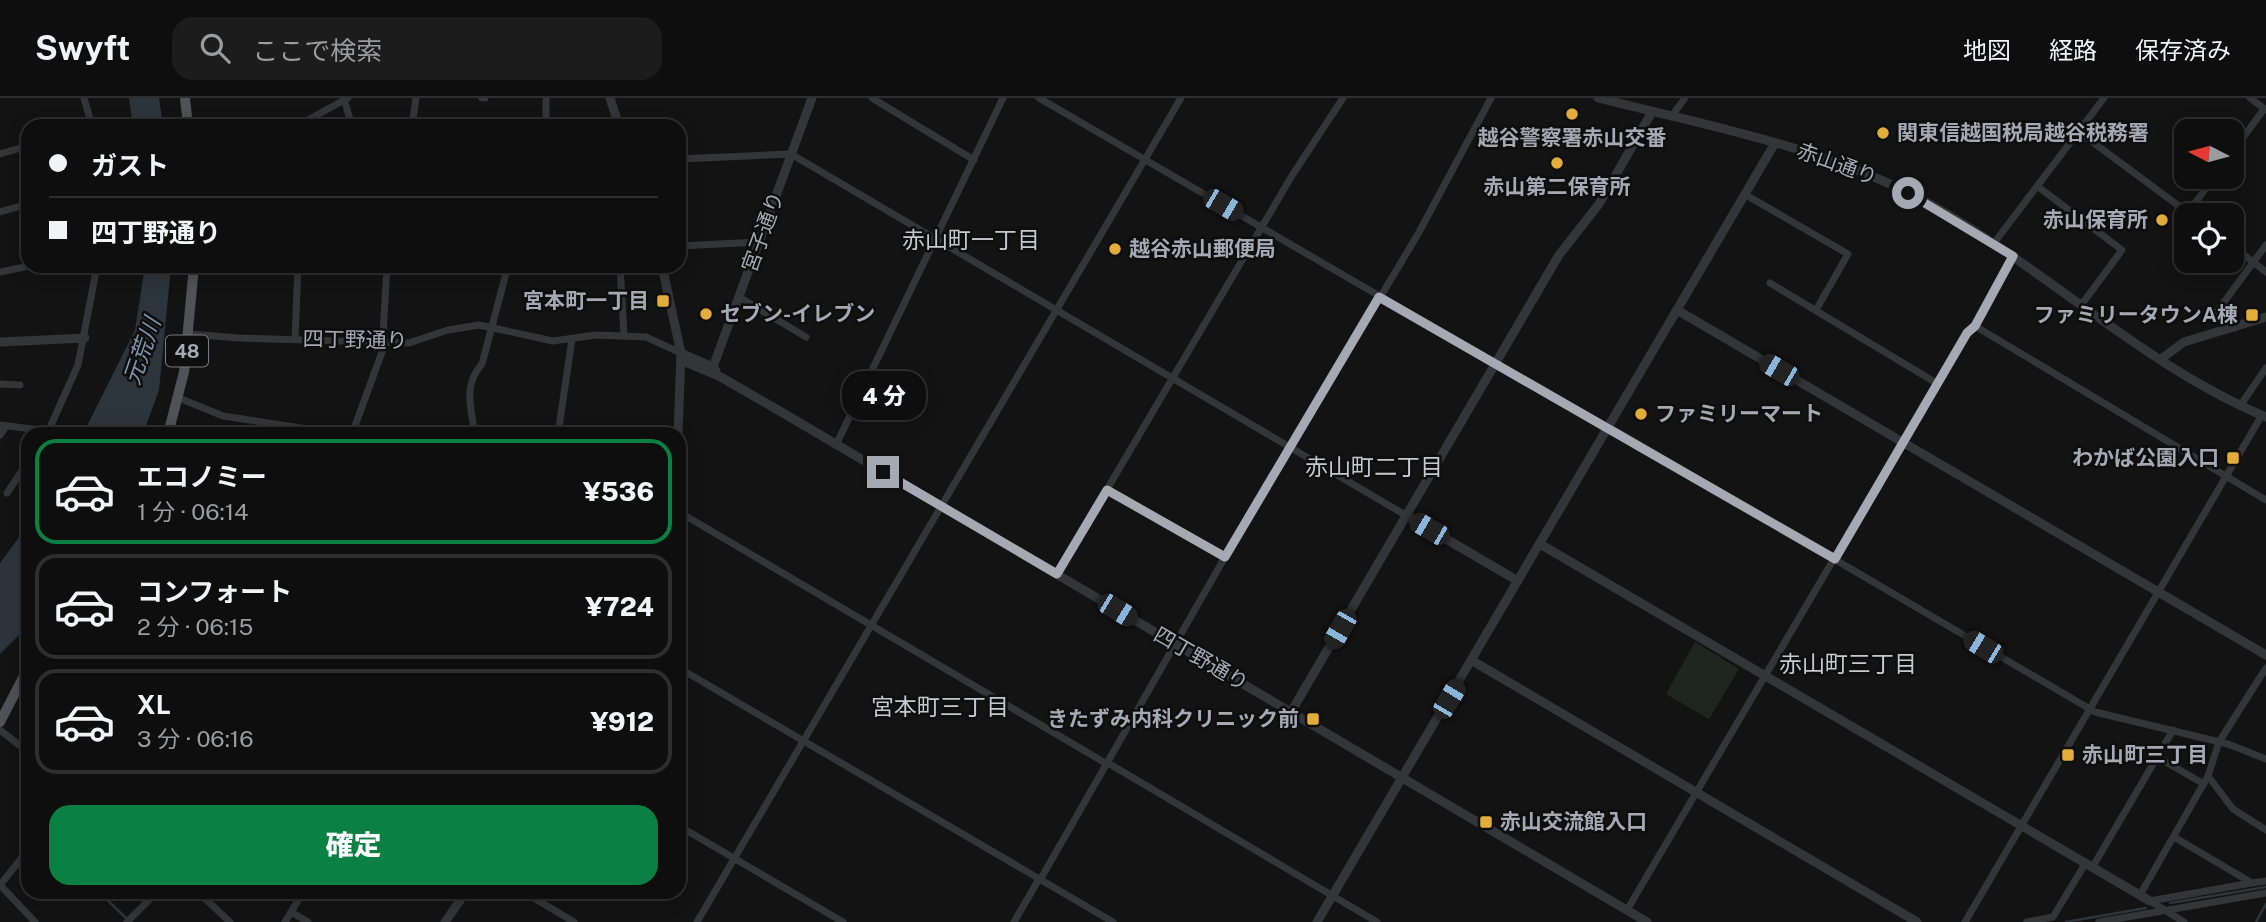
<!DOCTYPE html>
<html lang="ja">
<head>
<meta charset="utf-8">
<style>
  :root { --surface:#0e0e0f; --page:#1c1c1d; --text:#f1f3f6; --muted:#9b9c9e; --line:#2e2e2f; --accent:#0b8043 }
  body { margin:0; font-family:"Public Sans","Noto Sans JP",sans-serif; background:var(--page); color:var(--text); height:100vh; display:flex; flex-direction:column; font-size:26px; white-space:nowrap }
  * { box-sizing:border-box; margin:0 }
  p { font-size:23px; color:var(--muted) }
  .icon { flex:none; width:38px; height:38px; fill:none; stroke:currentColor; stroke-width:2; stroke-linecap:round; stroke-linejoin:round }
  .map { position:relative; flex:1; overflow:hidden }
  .panel { position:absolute; left:21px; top:329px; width:665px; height:472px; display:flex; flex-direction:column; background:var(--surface); border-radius:21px; box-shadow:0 4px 18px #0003,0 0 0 2px var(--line) }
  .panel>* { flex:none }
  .hud { position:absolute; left:21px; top:21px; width:665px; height:154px; border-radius:21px; box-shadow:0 4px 18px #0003,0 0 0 2px var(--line); display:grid; align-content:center; height:154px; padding:0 28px; background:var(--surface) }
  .needle { width:46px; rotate:276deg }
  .buttons { position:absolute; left:2174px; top:21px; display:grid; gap:14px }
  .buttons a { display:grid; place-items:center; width:70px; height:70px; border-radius:14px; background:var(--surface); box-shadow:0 4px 18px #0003,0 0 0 2px var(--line); font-size:35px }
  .end { position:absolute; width:32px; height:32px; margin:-16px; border:9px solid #a5a9b3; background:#111; box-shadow:0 0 0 4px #111 }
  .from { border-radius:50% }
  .bubble { position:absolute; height:49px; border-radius:21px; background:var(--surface); box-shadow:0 4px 18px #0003,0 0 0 2px var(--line); font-size:23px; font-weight:800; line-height:49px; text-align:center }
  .car { position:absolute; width:21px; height:42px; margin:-21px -10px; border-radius:9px; box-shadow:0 0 5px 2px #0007; background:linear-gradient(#222 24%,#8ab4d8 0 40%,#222 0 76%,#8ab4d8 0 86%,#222 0) }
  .hud b { display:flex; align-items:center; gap:24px; height:66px; font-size:26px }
  .hud b+b { border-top:2px solid var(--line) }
  .hud i { width:18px; height:18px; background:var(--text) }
  ul { padding:12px 0 0; list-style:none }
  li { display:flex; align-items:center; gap:21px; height:105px; margin:0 14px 10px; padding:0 14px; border:4px solid var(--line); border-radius:21px }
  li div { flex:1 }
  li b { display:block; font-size:26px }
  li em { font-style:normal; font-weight:800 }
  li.on { border-color:var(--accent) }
  li>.icon { width:63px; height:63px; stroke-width:1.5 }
  .cta { display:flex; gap:14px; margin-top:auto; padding:14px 28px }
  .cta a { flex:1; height:80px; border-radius:21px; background:var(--accent); color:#fff; font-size:28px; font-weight:800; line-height:80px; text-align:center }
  header { display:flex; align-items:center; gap:42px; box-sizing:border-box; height:98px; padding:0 35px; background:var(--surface); border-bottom:2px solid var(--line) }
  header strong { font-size:33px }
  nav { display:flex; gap:38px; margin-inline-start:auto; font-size:24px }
  .search { width:490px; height:63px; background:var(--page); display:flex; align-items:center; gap:18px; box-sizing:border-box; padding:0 24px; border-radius:21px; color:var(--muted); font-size:26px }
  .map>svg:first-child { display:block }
  .green { fill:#1f2620 }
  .water { fill:#2d353c }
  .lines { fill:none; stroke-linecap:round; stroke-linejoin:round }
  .stream { stroke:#2d353c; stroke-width:2.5 }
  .minor { stroke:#343539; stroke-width:7 }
  .tertiary { stroke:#343539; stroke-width:9 }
  .primary { stroke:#505257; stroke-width:10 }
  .route { stroke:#a5a9b3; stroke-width:9 }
  .poi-dot { fill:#e4ad3a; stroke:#0e0e0f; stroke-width:2.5 }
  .labels { text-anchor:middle; stroke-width:5; stroke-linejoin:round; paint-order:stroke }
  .shield { fill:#0e0e0f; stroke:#787a82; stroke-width:2 }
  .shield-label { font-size:19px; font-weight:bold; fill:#a5a9b3 }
  .poi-label { font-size:21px; font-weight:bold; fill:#a5a9b3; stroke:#0e0e0f; text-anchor:start }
  .street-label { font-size:21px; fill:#a5a9b3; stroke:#0e0e0f }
  .neighbourhood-label { font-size:23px; fill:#c6c8d0; stroke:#0e0e0f }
  .water-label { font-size:23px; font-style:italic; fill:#7e96ad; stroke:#0e0e0f }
</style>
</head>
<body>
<header>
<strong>Swyft</strong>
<div class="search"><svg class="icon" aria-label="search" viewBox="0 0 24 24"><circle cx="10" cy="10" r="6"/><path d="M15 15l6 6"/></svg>ここで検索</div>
<nav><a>地図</a><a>経路</a><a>保存済み</a></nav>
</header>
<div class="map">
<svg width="2266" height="824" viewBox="0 0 2266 824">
  <rect width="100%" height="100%" fill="#131314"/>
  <path class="green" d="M1695,544L1739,571L1709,621L1666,596Z"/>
  <g class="water">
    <path d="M129,0H159L163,28H133Z"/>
    <path d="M145,168H171L159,292L143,336H83L135,232Z"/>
    <path d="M28,427V520L19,537L0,556V465Z"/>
  </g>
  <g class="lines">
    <g class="stream">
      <path d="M99,794L127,821"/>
      <path d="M2170,805L2266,789"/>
      <path d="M2066,824L2146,810"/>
      <path d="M2256,824L2266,806"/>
    </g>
    <g class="minor">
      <path d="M84,0L92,28"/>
      <path d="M482,0H485"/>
      <path d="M546,0V28"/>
      <path d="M872,0L974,62"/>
      <path d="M1039,0L1608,331"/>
      <path d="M2250,0L2266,12"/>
      <path d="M344,1L352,28"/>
      <path d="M1671,19L1685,0"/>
      <path d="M286,28L308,22L348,0"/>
      <path d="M412,28L416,0"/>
      <path d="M2079,34L2191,117"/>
      <path d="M0,56L28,48"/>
      <path d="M2231,56L2264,11"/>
      <path d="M679,61L791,56L1407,418"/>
      <path d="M2037,88L2122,152L2082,206"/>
      <path d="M1746,97L1848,156L1816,212"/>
      <path d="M0,114L28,106"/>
      <path d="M2188,115L2214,79"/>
      <path d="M1994,145L2104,0"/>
      <path d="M2231,147L2266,174"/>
      <path d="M679,148L759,144"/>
      <path d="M620,168L624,237"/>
      <path d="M0,174L29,168"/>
      <path d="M1770,185L1938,286"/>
      <path d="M739,199L806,239"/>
      <path d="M1975,228L2266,402"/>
      <path d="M2235,230L2216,215L2266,147"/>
      <path d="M190,236L239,240L409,245L448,232L479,227L553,243L596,237L646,239L681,255"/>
      <path d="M295,241L298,168"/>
      <path d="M0,286L20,287"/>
      <path d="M179,300L223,318L340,336"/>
      <path d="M2240,308L2266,270"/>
      <path d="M0,327L49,333"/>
      <path d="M1609,329L2095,614L2228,646L2266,661"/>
      <path d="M47,336L78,267L97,168"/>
      <path d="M352,336L382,254L387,168"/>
      <path d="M482,336L474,331C470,306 464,286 482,266L508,168"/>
      <path d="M558,336L572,241"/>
      <path d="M0,337L6,328"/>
      <path d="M836,347L1003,0"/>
      <path d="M1107,392L1225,459"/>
      <path d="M7,395L28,364"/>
      <path d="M679,414L1107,666"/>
      <path d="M1057,476L1293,76L1343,0"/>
      <path d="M679,570L1113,824"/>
      <path d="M0,632L28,654"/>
      <path d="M2157,659L2204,686"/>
      <path d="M1108,665L1377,824"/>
      <path d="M2208,678L2233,711L2266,732"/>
      <path d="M679,728L843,824"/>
      <path d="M2174,739L2252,785L2266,783"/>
      <path d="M2092,770L2173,632"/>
      <path d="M1040,782L1225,459L1418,136L1491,0"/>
      <path d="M0,787L35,824"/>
      <path d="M0,787L28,752"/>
      <path d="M198,794L230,824"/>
      <path d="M524,794L574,824"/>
      <path d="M2140,797L2208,678L2219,644L2266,570"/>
      <path d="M2150,803L2251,785"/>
      <path d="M2150,803L2184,824"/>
      <path d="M1627,812L1967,235L1975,228L2013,158"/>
      <path d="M291,814L308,824"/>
      <path d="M127,824L157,794"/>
      <path d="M285,824L303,794"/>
      <path d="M697,824L1181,0"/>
      <path d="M1014,824L1039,781"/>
      <path d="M1965,824L2262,317"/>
      <path d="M2027,824L2053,819L2085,766"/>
      <path d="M2099,824L2266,795"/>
    </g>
    <g class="tertiary">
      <path d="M610,0L619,28"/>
      <path d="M1598,0C1709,28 1825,49 1926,104C2044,169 2142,267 2266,319"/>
      <path d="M662,168L681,255L678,336"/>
      <path d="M1677,212L2266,557"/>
      <path d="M0,244L85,240"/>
      <path d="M681,255L688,265L719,278L778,312L1647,824"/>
      <path d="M681,255L713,269L716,273"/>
      <path d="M2161,261L2184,244L2266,219"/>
      <path d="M713,269L812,0"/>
      <path d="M1407,418L1518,483"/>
      <path d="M1540,446L2150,803"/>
      <path d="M1471,562L1917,824"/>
      <path d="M1291,614L1559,157L1599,106L1652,14"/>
      <path d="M445,824L466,794"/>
      <path d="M1317,824L1775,45"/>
    </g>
    <g class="primary">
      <path d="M185,0L188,28"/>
      <path d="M168,336L184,274L194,168"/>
      <path d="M0,624L28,570"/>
    </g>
  </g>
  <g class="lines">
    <path class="route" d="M883,374L1057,476L1107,392L1225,459L1379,199L1835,461L1967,235L1975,228L2013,158L1908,95"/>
  </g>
  <g class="poi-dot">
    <circle cx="1572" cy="16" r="7"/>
    <circle cx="1883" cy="35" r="7"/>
    <circle cx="1557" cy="65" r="7"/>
    <circle cx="2162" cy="122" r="7"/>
    <circle cx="1115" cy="151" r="7"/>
    <rect x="656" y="196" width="14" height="14" rx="3.5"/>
    <circle cx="706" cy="216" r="7"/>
    <rect x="2245" y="210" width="14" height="14" rx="3.5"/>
    <circle cx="1641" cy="316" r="7"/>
    <rect x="2226" y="353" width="14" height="14" rx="3.5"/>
    <rect x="1306" y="614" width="14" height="14" rx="3.5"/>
    <rect x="2061" y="650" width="14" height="14" rx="3.5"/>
    <rect x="1479" y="717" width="14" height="14" rx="3.5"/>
  </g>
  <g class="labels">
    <rect class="shield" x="166" y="237.5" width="42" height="31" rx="5"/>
    <g class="shield-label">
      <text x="187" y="260">48</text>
    </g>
    <g class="poi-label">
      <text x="1897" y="42">関東信越国税局越谷税務署</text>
      <text x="1572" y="47" text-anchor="middle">越谷警察署赤山交番</text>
      <text x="1557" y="96" text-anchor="middle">赤山第二保育所</text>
      <text x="2148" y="129" text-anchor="end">赤山保育所</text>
      <text x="1129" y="158">越谷赤山郵便局</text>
      <text x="649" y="210" text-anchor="end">宮本町一丁目</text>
      <text x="720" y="223">セブン-イレブン</text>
      <text x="2238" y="224" text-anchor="end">ファミリータウンA棟</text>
      <text x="1655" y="323">ファミリーマート</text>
      <text x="2219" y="367" text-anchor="end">わかば公園入口</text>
      <text x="1299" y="628" text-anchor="end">きたずみ内科クリニック前</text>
      <text x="2082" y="664">赤山町三丁目</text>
      <text x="1500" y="731">赤山交流館入口</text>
    </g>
    <g class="street-label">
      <text transform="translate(1837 66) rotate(20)" y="7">赤山通り</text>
      <text transform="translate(763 134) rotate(-70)" y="7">宮子通り</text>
      <text transform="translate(355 242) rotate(1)" y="7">四丁野通り</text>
      <text transform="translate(1201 561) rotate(30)" y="7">四丁野通り</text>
    </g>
    <g class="neighbourhood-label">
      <text x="971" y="150">赤山町一丁目</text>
      <text x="1374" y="377">赤山町二丁目</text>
      <text x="1848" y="574">赤山町三丁目</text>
      <text x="940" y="617">宮本町三丁目</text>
    </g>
    <g class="water-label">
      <text transform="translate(142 253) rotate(-71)" y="8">元荒川</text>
    </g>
  </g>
</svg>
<div class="buttons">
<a><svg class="needle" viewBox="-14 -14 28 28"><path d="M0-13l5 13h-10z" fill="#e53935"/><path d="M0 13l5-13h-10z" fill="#9b9c9e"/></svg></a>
<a><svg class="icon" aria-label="locate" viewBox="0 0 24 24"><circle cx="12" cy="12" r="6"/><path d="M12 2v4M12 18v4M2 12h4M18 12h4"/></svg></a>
</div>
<i class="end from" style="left:1908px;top:95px"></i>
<i class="end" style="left:883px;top:374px"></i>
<div class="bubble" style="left:842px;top:273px;width:84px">4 分</div>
<i class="car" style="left:1223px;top:107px;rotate:120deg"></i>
<i class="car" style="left:1779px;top:272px;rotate:300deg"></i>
<i class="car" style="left:1429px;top:431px;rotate:300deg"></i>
<i class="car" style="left:1117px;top:512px;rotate:121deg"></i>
<i class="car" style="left:1340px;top:531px;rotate:210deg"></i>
<i class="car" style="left:1983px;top:549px;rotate:301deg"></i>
<i class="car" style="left:1449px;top:601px;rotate:31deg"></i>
<div class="hud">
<b><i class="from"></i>ガスト</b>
<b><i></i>四丁野通り</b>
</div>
<section class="panel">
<ul>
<li class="on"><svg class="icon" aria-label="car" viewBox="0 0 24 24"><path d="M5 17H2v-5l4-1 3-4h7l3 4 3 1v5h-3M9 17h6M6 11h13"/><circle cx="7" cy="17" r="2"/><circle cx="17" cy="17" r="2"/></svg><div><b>エコノミー</b><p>1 分 · 06:14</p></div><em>¥536</em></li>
<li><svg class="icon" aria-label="car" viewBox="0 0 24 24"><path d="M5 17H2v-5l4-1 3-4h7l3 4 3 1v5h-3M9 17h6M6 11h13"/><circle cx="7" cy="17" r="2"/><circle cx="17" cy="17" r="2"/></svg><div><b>コンフォート</b><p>2 分 · 06:15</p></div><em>¥724</em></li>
<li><svg class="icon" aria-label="car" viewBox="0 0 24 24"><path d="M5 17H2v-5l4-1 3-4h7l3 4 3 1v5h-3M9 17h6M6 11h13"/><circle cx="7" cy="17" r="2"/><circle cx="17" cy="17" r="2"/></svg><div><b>XL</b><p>3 分 · 06:16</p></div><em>¥912</em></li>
</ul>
<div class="cta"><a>確定</a></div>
</section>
</div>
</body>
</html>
